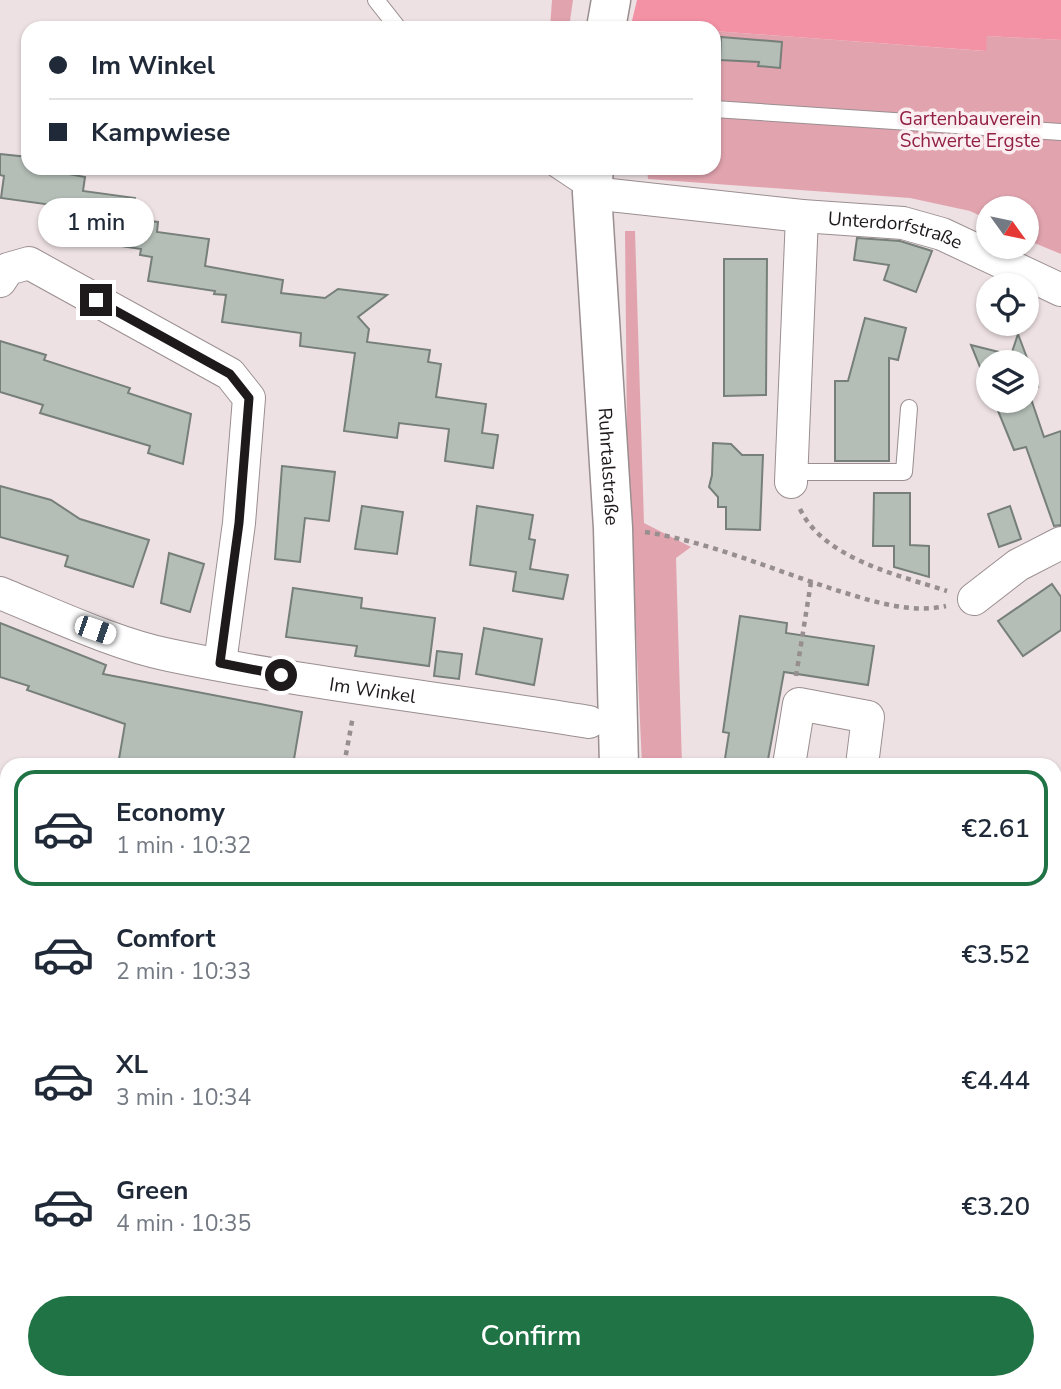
<!DOCTYPE html>
<html lang="en">
<head>
<meta charset="utf-8">
<style>
  :root { --surface:#fff; --page:#f6f6f7; --text:#1f2937; --muted:#747a83; --line:#e0e1e3; --accent:#1f7344 }
  body { margin:0; font-family:"Nunito Sans",sans-serif; background:var(--page); color:var(--text); height:100vh; display:flex; flex-direction:column; font-size:26px; white-space:nowrap }
  * { box-sizing:border-box; margin:0 }
  p { font-size:23px; color:var(--muted) }
  .icon { flex:none; width:38px; height:38px; fill:none; stroke:currentColor; stroke-width:2; stroke-linecap:round; stroke-linejoin:round }
  .map { position:relative; flex:1; overflow:hidden }
  .side { position:absolute; left:0px; top:758px; width:1062px; height:632px; display:flex; flex-direction:column; background:var(--surface); border-radius:21px 21px 0 0; box-shadow:0 2px 5px #0004 }
  .side>* { flex:none }
  .hud { position:absolute; left:21px; top:21px; width:700px; height:154px; border-radius:21px; box-shadow:0 2px 5px #0004; display:grid; align-content:center; height:154px; padding:0 28px; background:var(--surface) }
  .needle { width:46px; rotate:123deg }
  .fabs { position:absolute; left:976px; top:196px; display:grid; gap:14px }
  .fabs a { display:grid; place-items:center; width:63px; height:63px; border-radius:50%; background:var(--surface); box-shadow:0 2px 5px #0004; font-size:35px }
  .end { position:absolute; width:32px; height:32px; margin:-16px; border:9px solid #1e191a; background:#fff; box-shadow:0 0 0 4px #fff }
  .from { border-radius:50% }
  .bubble { position:absolute; height:49px; border-radius:24px; background:var(--surface); box-shadow:0 2px 5px #0004; font-size:23px; font-weight:600; line-height:49px; text-align:center }
  .car { position:absolute; width:21px; height:42px; margin:-21px -10px; border-radius:9px; box-shadow:0 0 5px 2px #0007; background:linear-gradient(#fff 24%,#345 0 40%,#fff 0 76%,#345 0 86%,#fff 0) }
  .hud b { display:flex; align-items:center; gap:24px; height:66px; font-size:26px }
  .hud b+b { border-top:2px solid var(--line) }
  .hud i { width:18px; height:18px; background:var(--text) }
  ul { padding:12px 0 0; list-style:none }
  li { display:flex; align-items:center; gap:21px; height:116px; margin:0 14px 10px; padding:0 14px; border:4px solid transparent; border-radius:21px }
  li div { flex:1 }
  li b { display:block; font-size:26px }
  li em { font-style:normal; font-weight:600 }
  li.active { border-color:var(--accent) }
  li>.icon { width:63px; height:63px; stroke-width:1.5 }
  .button { display:flex; gap:14px; margin-top:auto; padding:14px 28px }
  .button a { flex:1; height:80px; border-radius:42px; background:var(--accent); color:#fff; font-size:28px; font-weight:600; line-height:80px; text-align:center }
  .map>svg:first-child { display:block }
  .green { fill:#e1a4af }
  .forest { fill:#f391a5 }
  .lines { fill:none; stroke-linecap:round; stroke-linejoin:round }
  .canal { stroke:#cd6f83; stroke-width:30 }
  .building { fill:#b4beb7; stroke:#767f79; stroke-width:2 }
  .service-casing { stroke:#9a8e90; stroke-width:18 }
  .minor-casing { stroke:#9a8e90; stroke-width:34 }
  .secondary-casing { stroke:#9a8e90; stroke-width:41 }
  .path { stroke:#978e8f; stroke-width:4.5; stroke-dasharray:5 5; stroke-linecap:butt }
  .service { stroke:#fff; stroke-width:16 }
  .minor { stroke:#fff; stroke-width:32 }
  .secondary { stroke:#fff; stroke-width:38 }
  .route { stroke:#1e191a; stroke-width:9 }
  .labels { text-anchor:middle; stroke-width:7; stroke-linejoin:round; paint-order:stroke }
  .park-label { font-size:19px; fill:#922044; stroke:#fbeef0 }
  .street-label { font-size:19px; fill:#1e191a; stroke:#fbeef0 }
</style>
</head>
<body>
<div class="map">
<svg width="1061" height="1389" viewBox="0 0 1061 1389">
  <rect width="100%" height="100%" fill="#eee1e3"/>
  <g class="green">
    <path d="M552,0H573L569,28H550Z"/>
    <path d="M714,31L985,51L987,36L1061,40V254L1027,240V208H989V220L970,211L910,198L648,179L647,168H714Z"/>
    <path d="M625,231H635L644,523L691,547L676,558L682,765H642L627,438Z"/>
    <path d="M480,1382H649V1383L648,1389H478Z"/>
  </g>
  <path class="forest" d="M637,0H1061V40L987,36L986,51L714,31V28L631,25Z"/>
  <g class="lines">
    <path class="canal" d="M911,1389L913,1382"/>
  </g>
  <g class="building">
    <path d="M721,37L782,42L780,68L758,66L759,62L720,60Z"/>
    <path d="M0,154L28,157V168H59L58,172L85,177L83,191L135,198L132,219L158,222L157,232L209,239L205,266L283,280L281,293L325,298L338,289L387,295L358,317L369,329L367,342L430,350L428,362L441,364L436,397L486,404L482,433L498,435L493,468L445,461L449,429L399,423L397,438L344,431L355,353L300,346L301,333L222,322L226,295L214,294L215,291L148,281L152,257L140,255L141,249L75,239L78,219L66,217L67,207L1,198L4,176L0,175Z"/>
    <path d="M857,238L900,241L932,251L916,292L884,280L889,265L854,260Z"/>
    <path d="M724,259H767L766,395L724,396Z"/>
    <path d="M865,318L906,328L898,360L889,358V461H835V381H848Z"/>
    <path d="M1018,334L1038,387L1028,390L1044,437L1061,431V525L1054,526L1026,447L1014,450L994,401H1027V362H989V389L971,345L1011,355Z"/>
    <path d="M0,341L46,355L44,360L130,388L128,393L191,414L183,464L148,453L150,446L40,413L43,405L0,392Z"/>
    <path d="M713,443L731,444L742,455H763L760,530L726,529V507H718V497L709,487L712,475Z"/>
    <path d="M282,466L335,472L329,521L305,518L300,562L275,559Z"/>
    <path d="M0,486L51,500L80,519L149,540L133,587L65,566L68,556L0,537Z"/>
    <path d="M874,493H910V545L929,546V577L894,567V546H873Z"/>
    <path d="M362,506L403,512L397,554L355,549Z"/>
    <path d="M477,506L533,515L529,539L535,540L530,569L568,575L563,599L513,591L516,572L470,565Z"/>
    <path d="M1010,506L1021,539L999,547L988,514Z"/>
    <path d="M169,553L204,564L190,612L161,603Z"/>
    <path d="M1052,584L1061,597V630L1023,656L998,621Z"/>
    <path d="M293,588L362,598L361,608L435,618L429,666L355,656L357,646L286,637Z"/>
    <path d="M740,616L787,623L786,633L874,646L868,685L784,672L767,765H724L729,733L723,732Z"/>
    <path d="M0,623L106,665L103,674L302,712L293,765H118L125,724L27,690L29,686L0,677Z"/>
    <path d="M484,628L542,639L534,685L476,674Z"/>
    <path d="M437,651L462,654L459,679L434,676Z"/>
  </g>
  <g class="lines">
    <g class="service-casing">
      <g id="service">
        <path d="M376,0L398,28"/>
        <path d="M714,109L1061,132"/>
        <path d="M554,168L590,192"/>
        <path d="M791,472H904L909,408"/>
        <path d="M1055,1013L1061,996"/>
      </g>
    </g>
    <g class="minor-casing">
      <g id="minor">
        <path id="s1" d="M592,193L802,216L903,223L942,234L1061,290"/>
        <path d="M0,281L8,269L29,263L230,374L249,398L239,523L220,663"/>
        <path d="M791,482L802,216"/>
        <path id="s2" d="M0,593C52,614 115,644 169,655C308,684 449,699 589,722"/>
        <path d="M974,599L1018,565L1061,543"/>
        <path d="M789,765L799,704L868,717L862,765"/>
        <path d="M1055,1206L1061,1213"/>
        <path d="M1055,1323L1061,1303"/>
        <path d="M0,1338L7,1341"/>
        <path d="M112,1382L134,1389"/>
        <path d="M316,1389L317,1382"/>
        <path d="M774,1389L776,1382"/>
        <path d="M1035,1389L1037,1382"/>
      </g>
    </g>
    <g class="secondary-casing">
      <g id="secondary">
        <path d="M606,28L611,0"/>
        <path id="s3" d="M594,168L592,193L613,528L619,765"/>
        <path d="M444,1389L446,1382"/>
      </g>
    </g>
    <g class="path">
      <path d="M800,509C824,559 898,575 947,591"/>
      <path d="M645,532C710,542 773,570 836,590C871,601 910,614 946,606"/>
      <path d="M796,676L811,582"/>
      <path d="M344,765L353,716"/>
    </g>
    <use href="#service" class="service"/>
    <use href="#minor" class="minor"/>
    <use href="#secondary" class="secondary"/>
  </g>
  <g class="lines">
    <path class="route" d="M96,300L230,374L249,398L239,523L220,663L281,675"/>
  </g>
  <g class="labels">
    <g class="park-label">
      <text x="970" y="125">Gartenbauverein<tspan x="970" dy="22">Schwerte Ergste</tspan></text>
    </g>
    <g class="street-label">
      <text dy="7" stroke="none"><textPath href="#s1" startOffset="306">Unterdorfstraße</textPath></text>
      <text dy="7" stroke="none"><textPath href="#s3" startOffset="299">Ruhrtalstraße</textPath></text>
      <text dy="7" stroke="none"><textPath href="#s2" startOffset="387">Im Winkel</textPath></text>
    </g>
  </g>
</svg>
<div class="fabs">
<a><svg class="needle" viewBox="-14 -14 28 28"><path d="M0-13l5 13h-10z" fill="#e53935"/><path d="M0 13l5-13h-10z" fill="#747a83"/></svg></a>
<a><svg class="icon" aria-label="locate" viewBox="0 0 24 24"><circle cx="12" cy="12" r="6"/><path d="M12 2v4M12 18v4M2 12h4M18 12h4"/></svg></a>
<a><svg class="icon" aria-label="layers" viewBox="0 0 24 24"><path d="M12 4l9 5-9 5-9-5zM3 14l9 5 9-5"/></svg></a>
</div>
<i class="end from" style="left:281px;top:675px"></i>
<i class="end" style="left:96px;top:300px"></i>
<div class="bubble" style="left:38px;top:198px;width:116px">1 min</div>
<i class="car" style="left:95px;top:630px;rotate:109deg"></i>
<div class="hud">
<b><i class="from"></i>Im Winkel</b>
<b><i></i>Kampwiese</b>
</div>
<section class="side">
<ul>
<li class="active"><svg class="icon" aria-label="car" viewBox="0 0 24 24"><path d="M5 17H2v-5l4-1 3-4h7l3 4 3 1v5h-3M9 17h6M6 11h13"/><circle cx="7" cy="17" r="2"/><circle cx="17" cy="17" r="2"/></svg><div><b>Economy</b><p>1 min · 10:32</p></div><em>€2.61</em></li>
<li><svg class="icon" aria-label="car" viewBox="0 0 24 24"><path d="M5 17H2v-5l4-1 3-4h7l3 4 3 1v5h-3M9 17h6M6 11h13"/><circle cx="7" cy="17" r="2"/><circle cx="17" cy="17" r="2"/></svg><div><b>Comfort</b><p>2 min · 10:33</p></div><em>€3.52</em></li>
<li><svg class="icon" aria-label="car" viewBox="0 0 24 24"><path d="M5 17H2v-5l4-1 3-4h7l3 4 3 1v5h-3M9 17h6M6 11h13"/><circle cx="7" cy="17" r="2"/><circle cx="17" cy="17" r="2"/></svg><div><b>XL</b><p>3 min · 10:34</p></div><em>€4.44</em></li>
<li><svg class="icon" aria-label="car" viewBox="0 0 24 24"><path d="M5 17H2v-5l4-1 3-4h7l3 4 3 1v5h-3M9 17h6M6 11h13"/><circle cx="7" cy="17" r="2"/><circle cx="17" cy="17" r="2"/></svg><div><b>Green</b><p>4 min · 10:35</p></div><em>€3.20</em></li>
</ul>
<div class="button"><a>Confirm</a></div>
</section>
</div>
</body>
</html>
